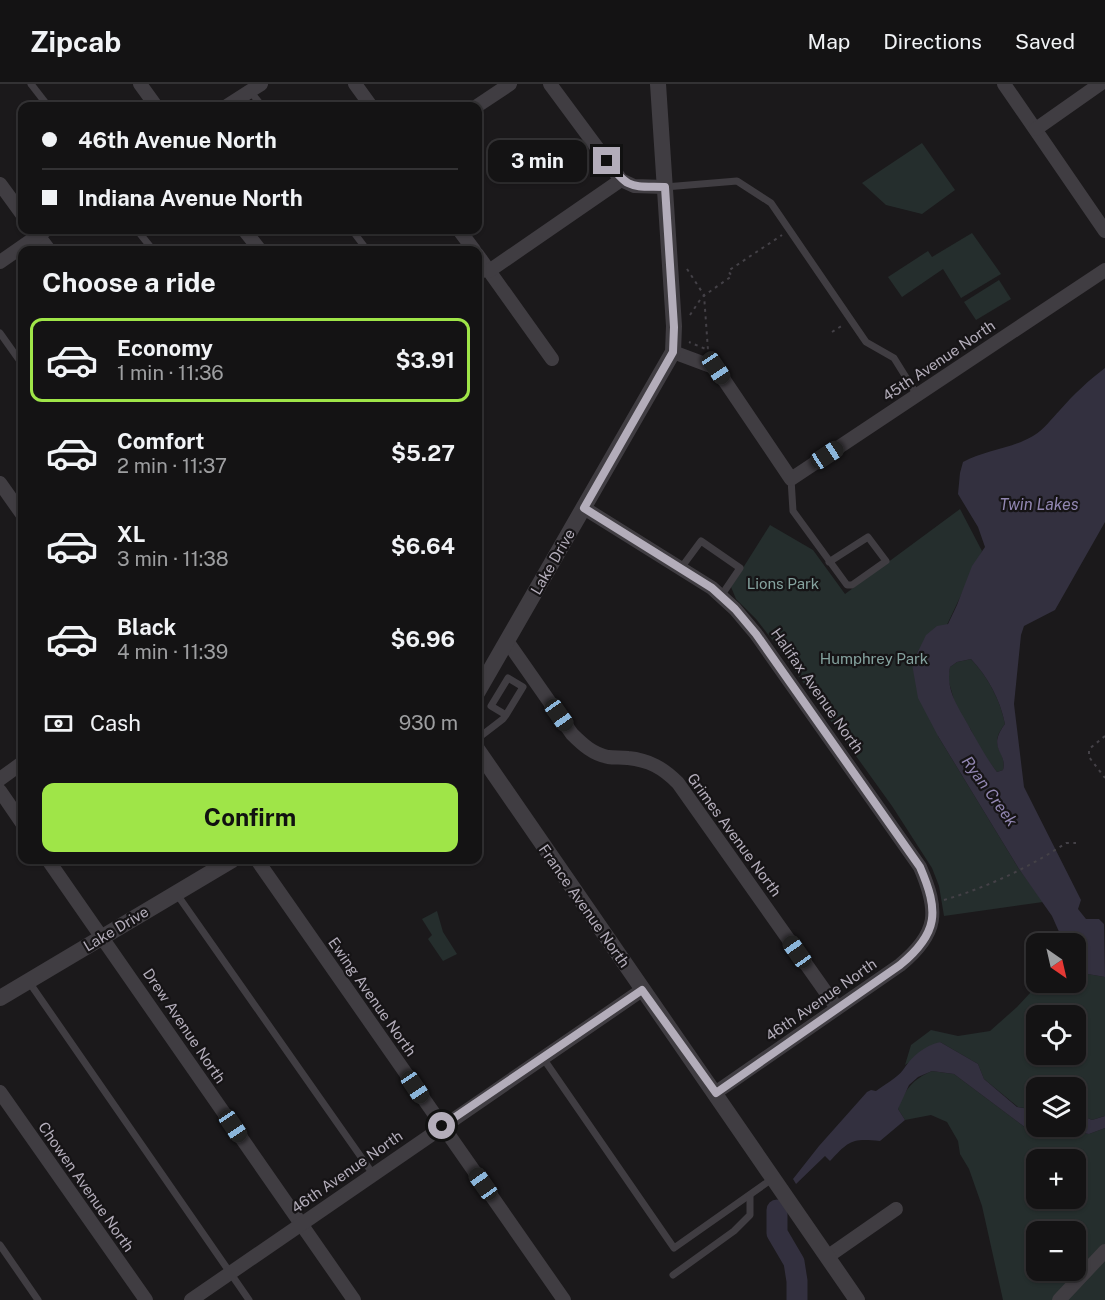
<!DOCTYPE html>
<html lang="en">
<head>
<meta charset="utf-8">
<style>
  :root { --surface:#141314; --page:#1d1c1d; --text:#f1f3f6; --muted:#9d9ea0; --line:#333234; --accent:#9fe548 }
  body { margin:0; font-family:"Public Sans",sans-serif; background:var(--page); color:var(--text); height:100vh; display:flex; flex-direction:column; font-size:22px; white-space:nowrap }
  * { box-sizing:border-box; margin:0 }
  p { font-size:20px; color:var(--muted) }
  .icon { flex:none; width:33px; height:33px; fill:none; stroke:currentColor; stroke-width:2; stroke-linecap:round; stroke-linejoin:round }
  .map { position:relative; flex:1; overflow:hidden }
  .details { position:absolute; left:18px; top:162px; width:464px; height:618px; display:flex; flex-direction:column; background:var(--surface); border-radius:12px; box-shadow:0 2px 4px #0004,0 0 0 2px var(--line) }
  .details>* { flex:none }
  .hud { position:absolute; left:18px; top:18px; width:464px; height:132px; border-radius:12px; box-shadow:0 2px 4px #0004,0 0 0 2px var(--line); display:grid; align-content:center; height:132px; padding:0 24px; background:var(--surface) }
  .needle { width:39px; rotate:146deg }
  .buttons { position:absolute; left:1026px; top:849px; display:grid; gap:12px }
  .buttons a { display:grid; place-items:center; width:60px; height:60px; border-radius:12px; background:var(--surface); box-shadow:0 2px 4px #0004,0 0 0 2px var(--line); font-size:30px }
  .end { position:absolute; width:27px; height:27px; margin:-14px; border:8px solid #b3adba; background:#111; box-shadow:0 0 0 3px #111 }
  .from { border-radius:50% }
  .bubble { position:absolute; height:42px; border-radius:12px; background:var(--surface); box-shadow:0 2px 4px #0004,0 0 0 2px var(--line); font-size:20px; font-weight:700; line-height:42px; text-align:center }
  .car { position:absolute; width:18px; height:36px; margin:-18px -9px; border-radius:8px; box-shadow:0 0 4px 2px #0007; background:linear-gradient(#222 24%,#8ab4d8 0 40%,#222 0 76%,#8ab4d8 0 86%,#222 0) }
  .hud b { display:flex; align-items:center; gap:21px; height:57px; font-size:22px }
  .hud b+b { border-top:2px solid var(--line) }
  .hud i { width:15px; height:15px; background:var(--text) }
  ul { padding:0; list-style:none }
  li { display:flex; align-items:center; gap:18px; height:84px; margin:0 12px 9px; padding:0 12px; border:3px solid transparent; border-radius:12px }
  li div { flex:1 }
  li b { display:block; font-size:22px }
  li em { font-style:normal; font-weight:700 }
  li.active { border-color:var(--accent) }
  li>.icon { width:54px; height:54px; stroke-width:1.5 }
  h2 { padding:0 24px; font-size:27px; line-height:72px }
  .pay { display:flex; align-items:center; gap:15px; height:66px; padding:0 24px; font-size:22px }
  .pay p { margin-inline-start:auto }
  .primary-button { display:flex; gap:12px; margin-top:auto; padding:12px 24px }
  .primary-button a { flex:1; height:69px; border-radius:12px; background:var(--accent); color:#111; font-size:24px; font-weight:700; line-height:69px; text-align:center }
  header { display:flex; align-items:center; gap:36px; box-sizing:border-box; height:84px; padding:0 30px; background:var(--surface); border-bottom:2px solid var(--line) }
  header strong { font-size:28px }
  nav { display:flex; gap:33px; margin-inline-start:auto; font-size:21px }
  .map>svg:first-child { display:block }
  .green { fill:#252e2d; fill-rule:evenodd }
  .water { fill:#33303f; fill-rule:evenodd }
  .lines { fill:none; stroke-linecap:round; stroke-linejoin:round }
  .river { stroke:#33303f; stroke-width:21 }
  .path { stroke:#444147; stroke-width:2; stroke-dasharray:3 4.5; stroke-linecap:butt }
  .service { stroke:#403d42; stroke-width:7 }
  .minor { stroke:#403d42; stroke-width:14 }
  .tertiary { stroke:#403d42; stroke-width:16 }
  .route { stroke:#b3adba; stroke-width:8 }
  .labels { text-anchor:middle; stroke-width:4.5; stroke-linejoin:round; paint-order:stroke }
  .street-label { font-size:15px; fill:#b3adba; stroke:#161416 }
  .park-label { font-size:15px; fill:#85a39f; stroke:#161416 }
  .water-label { font-size:16px; font-style:italic; fill:#9287b2; stroke:#161416 }
</style>
</head>
<body>
<header>
<strong>Zipcab</strong>
<nav><a>Map</a><a>Directions</a><a>Saved</a></nav>
</header>
<div class="map">
<svg width="1105" height="1216" viewBox="0 0 1105 1216">
  <rect width="100%" height="100%" fill="#1b191b"/>
  <g class="green">
    <path d="M922,59L955,106L922,130L886,121L862,99Z"/>
    <path d="M972,149L1001,190L961,214L943,185L902,213L888,193L928,167L932,173Z"/>
    <path d="M999,196L1011,215L976,236L964,218Z"/>
    <path d="M960,425L982,467L945,545L938,652L1019,785L1043,818L944,832L939,802L932,784L892,722L774,558L756,535L736,515L731,503L770,441L813,466L845,510Z"/>
    <path d="M971,575C988,593 1000,615 1005,640C986,664 1008,667 1003,686L997,688L981,667L971,646L956,623L948,595L950,583L957,578Z"/>
    <path d="M437,827L443,848L457,870L443,877L428,855L432,851L422,835Z"/>
    <path d="M1076,880L1082,889L1105,893V1032L1092,1036L1076,1029V1004H1036V1026L1018,1023L984,995L978,980L940,958L905,981L911,961L931,946L958,952L990,947L1017,923L1031,908L1055,901L1056,899L1076,898ZM1036,932H1076V970H1036Z"/>
    <path d="M932,987L954,990L1026,1044L1063,1046L1089,1050L1105,1044V1216H1003L982,1122L969,1085L960,1070L958,1057L947,1038L931,1031L905,1036L898,1025C904,1006 913,995 932,987ZM1036,1076H1076V1114H1036ZM1036,1148H1076V1186H1036Z"/>
  </g>
  <g class="water">
    <path d="M1105,284V438L1055,526L1024,542L1021,551L1014,620L1024,703L1081,816L1078,825L1086,835H1099L1104,840L1105,893L1082,889L1076,880V860L1064,859L1052,832L1019,785L938,652L918,614L912,580L926,551L937,542L948,540L957,521L972,482L985,463L978,443L958,410L960,389L963,378C985,366 1011,365 1033,352C1045,345 1051,335 1060,326C1073,311 1089,296 1105,284ZM971,575C988,593 1000,615 1005,640C986,665 1008,668 1003,686L997,688C987,675 980,662 972,648C961,626 945,609 950,583L957,578Z"/>
    <path d="M940,958L978,980L984,995L1017,1023L1036,1026V1042H1076V1029L1092,1036L1105,1032V1044L1089,1050L1063,1046L1026,1044L954,990L932,987L918,993L909,1001L898,1025L905,1036L880,1057C851,1054 849,1057 830,1077L825,1072L796,1100L793,1095L819,1062L867,1008L871,1006L876,1007C884,1001 897,994 903,986C912,972 924,962 940,958Z"/>
  </g>
  <g class="lines">
    <path class="river" d="M777,1126V1149L794,1178L797,1197V1216"/>
    <g class="path">
      <path d="M687,185L704,211L708,266L689,258"/>
      <path d="M690,231L702,213L732,192L728,187L782,151"/>
      <path d="M832,248L843,241"/>
      <path d="M1105,652L1089,665V673L1105,694"/>
      <path d="M944,816C988,803 1028,784 1066,759H1076"/>
    </g>
    <g class="service">
      <path d="M31,0L48,22"/>
      <path d="M250,7L262,22"/>
      <path d="M665,103L737,97L771,119L866,258L894,274L917,311"/>
      <path d="M137,146L153,166"/>
      <path d="M352,146L367,166"/>
      <path d="M477,194L489,187"/>
      <path d="M0,249L22,280"/>
      <path d="M791,395L793,427L847,501H852L886,477L868,453L829,478"/>
      <path d="M681,484L701,457L740,484L721,512"/>
      <path d="M477,655L503,635L506,631L523,603L508,594L491,622L506,631"/>
      <path d="M176,809L373,1090"/>
      <path d="M29,898L249,1216"/>
      <path d="M543,974L674,1164L772,1095"/>
      <path d="M0,1161L38,1216"/>
      <path d="M673,1191L734,1147L750,1131V1111"/>
    </g>
    <g class="minor">
      <path d="M140,0L156,22"/>
      <path d="M355,0L371,22"/>
      <path d="M550,0L621,96L634,102L665,103"/>
      <path d="M1004,0L1105,147"/>
      <path d="M227,22L261,0"/>
      <path d="M477,22L510,0"/>
      <path d="M1036,45L1100,0"/>
      <path d="M0,100L22,130"/>
      <path d="M34,146L49,166"/>
      <path d="M244,146L260,166"/>
      <path d="M459,146L474,166"/>
      <path d="M477,170L552,275"/>
      <path d="M0,178L46,146"/>
      <path d="M489,187L621,96"/>
      <path d="M673,268L716,284L791,395L1105,186"/>
      <path d="M0,399L22,430"/>
      <path d="M584,424L712,504L735,525L756,550L920,783C939,827 939,849 900,881L715,1009"/>
      <path d="M507,557L572,650C583,661 593,670 608,673C615,674 621,673 628,674C649,676 663,684 678,699L837,924"/>
      <path d="M0,695L22,679"/>
      <path d="M0,707L22,739"/>
      <path d="M48,776L354,1216"/>
      <path d="M257,776L564,1216"/>
      <path d="M0,1008L146,1216"/>
      <path d="M827,1173L896,1125"/>
      <path d="M191,1216L642,906"/>
      <path d="M1059,1216L1105,1167"/>
    </g>
    <g class="tertiary">
      <path d="M477,609L673,268L674,242L658,0"/>
      <path d="M477,665L857,1216"/>
      <path d="M0,914L232,776"/>
    </g>
  </g>
  <g class="lines">
    <path class="route" d="M442,1042L642,906L716,1009L900,881C939,849 939,827 920,783L756,550L735,525L712,504L584,424L673,268L674,243L665,103C630,102 629,106 607,77"/>
  </g>
  <g class="labels">
    <g class="street-label">
      <text transform="translate(939 277) rotate(-34)" y="5">45th Avenue North</text>
      <text transform="translate(553 478) rotate(-60)" y="5">Lake Drive</text>
      <text transform="translate(817 607) rotate(55)" y="5">Halifax Avenue North</text>
      <text transform="translate(734 751) rotate(54)" y="5">Grimes Avenue North</text>
      <text transform="translate(584 822) rotate(55)" y="5">France Avenue North</text>
      <text transform="translate(116 845) rotate(-31)" y="5">Lake Drive</text>
      <text transform="translate(372 913) rotate(55)" y="5">Ewing Avenue North</text>
      <text transform="translate(821 916) rotate(-35)" y="5">46th Avenue North</text>
      <text transform="translate(184 942) rotate(56)" y="5">Drew Avenue North</text>
      <text transform="translate(347 1088) rotate(-35)" y="5">46th Avenue North</text>
      <text transform="translate(86 1103) rotate(55)" y="5">Chowen Avenue North</text>
    </g>
    <g class="park-label">
      <text x="783" y="505">Lions Park</text>
      <text x="874" y="580">Humphrey Park</text>
    </g>
    <g class="water-label">
      <text x="1039" y="426">Twin Lakes</text>
      <text transform="translate(990 707) rotate(54)" y="6">Ryan Creek</text>
    </g>
  </g>
</svg>
<div class="buttons">
<a><svg class="needle" viewBox="-14 -14 28 28"><path d="M0-13l5 13h-10z" fill="#e53935"/><path d="M0 13l5-13h-10z" fill="#9d9ea0"/></svg></a>
<a><svg class="icon" aria-label="locate" viewBox="0 0 24 24"><circle cx="12" cy="12" r="6"/><path d="M12 2v4M12 18v4M2 12h4M18 12h4"/></svg></a>
<a><svg class="icon" aria-label="layers" viewBox="0 0 24 24"><path d="M12 4l9 5-9 5-9-5zM3 14l9 5 9-5"/></svg></a>
<a>+</a>
<a>−</a>
</div>
<i class="end from" style="left:442px;top:1042px"></i>
<i class="end" style="left:607px;top:77px"></i>
<div class="bubble" style="left:488px;top:56px;width:99px">3 min</div>
<i class="car" style="left:716px;top:284px;rotate:146deg"></i>
<i class="car" style="left:827px;top:371px;rotate:57deg"></i>
<i class="car" style="left:559px;top:631px;rotate:145deg"></i>
<i class="car" style="left:797px;top:868px;rotate:325deg"></i>
<i class="car" style="left:415px;top:1003px;rotate:146deg"></i>
<i class="car" style="left:233px;top:1042px;rotate:146deg"></i>
<i class="car" style="left:483px;top:1100px;rotate:325deg"></i>
<div class="hud">
<b><i class="from"></i>46th Avenue North</b>
<b><i></i>Indiana Avenue North</b>
</div>
<section class="details">
<h2>Choose a ride</h2>
<ul>
<li class="active"><svg class="icon" aria-label="car" viewBox="0 0 24 24"><path d="M5 17H2v-5l4-1 3-4h7l3 4 3 1v5h-3M9 17h6M6 11h13"/><circle cx="7" cy="17" r="2"/><circle cx="17" cy="17" r="2"/></svg><div><b>Economy</b><p>1 min · 11:36</p></div><em>$3.91</em></li>
<li><svg class="icon" aria-label="car" viewBox="0 0 24 24"><path d="M5 17H2v-5l4-1 3-4h7l3 4 3 1v5h-3M9 17h6M6 11h13"/><circle cx="7" cy="17" r="2"/><circle cx="17" cy="17" r="2"/></svg><div><b>Comfort</b><p>2 min · 11:37</p></div><em>$5.27</em></li>
<li><svg class="icon" aria-label="car" viewBox="0 0 24 24"><path d="M5 17H2v-5l4-1 3-4h7l3 4 3 1v5h-3M9 17h6M6 11h13"/><circle cx="7" cy="17" r="2"/><circle cx="17" cy="17" r="2"/></svg><div><b>XL</b><p>3 min · 11:38</p></div><em>$6.64</em></li>
<li><svg class="icon" aria-label="car" viewBox="0 0 24 24"><path d="M5 17H2v-5l4-1 3-4h7l3 4 3 1v5h-3M9 17h6M6 11h13"/><circle cx="7" cy="17" r="2"/><circle cx="17" cy="17" r="2"/></svg><div><b>Black</b><p>4 min · 11:39</p></div><em>$6.96</em></li>
</ul>
<div class="pay"><svg class="icon" aria-label="cash" viewBox="0 0 24 24"><path d="M3 7h18v10H3z"/><circle cx="12" cy="12" r="2"/></svg>Cash<p>930 m</p></div>
<div class="primary-button"><a>Confirm</a></div>
</section>
</div>
</body>
</html>
